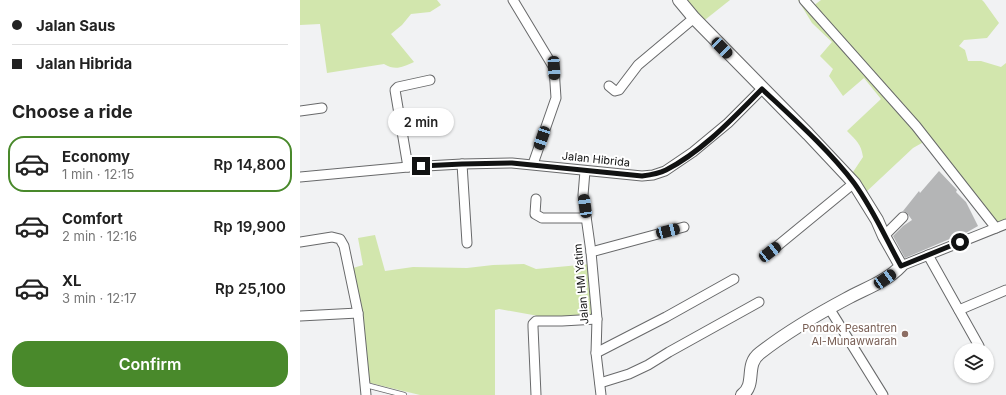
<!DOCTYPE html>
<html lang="en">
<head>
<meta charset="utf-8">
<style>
  :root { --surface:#fff; --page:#f6f6f6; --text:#222; --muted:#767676; --line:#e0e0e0; --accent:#49892b }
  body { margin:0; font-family:Inter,sans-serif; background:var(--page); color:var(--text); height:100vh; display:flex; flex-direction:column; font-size:15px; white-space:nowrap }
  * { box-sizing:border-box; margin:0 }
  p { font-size:13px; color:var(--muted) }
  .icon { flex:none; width:22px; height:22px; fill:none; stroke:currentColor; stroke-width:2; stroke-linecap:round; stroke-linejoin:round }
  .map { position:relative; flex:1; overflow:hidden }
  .sheet { display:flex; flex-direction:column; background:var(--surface); width:300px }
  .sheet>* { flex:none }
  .banner { display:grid; align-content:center; height:88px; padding:0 12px; background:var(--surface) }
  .buttons { position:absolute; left:654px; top:343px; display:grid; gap:8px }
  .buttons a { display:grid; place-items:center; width:40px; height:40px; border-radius:50%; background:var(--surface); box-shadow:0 1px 3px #0004; font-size:20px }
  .end { position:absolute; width:18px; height:18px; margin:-9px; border:5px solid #111212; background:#fff; box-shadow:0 0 0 2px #fff }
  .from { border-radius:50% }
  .bubble { position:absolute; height:28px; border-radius:14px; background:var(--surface); box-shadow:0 1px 3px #0004; font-size:13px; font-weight:600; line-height:28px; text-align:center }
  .car { position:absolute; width:12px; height:24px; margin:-12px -6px; border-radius:5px; box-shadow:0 0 3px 1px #0007; background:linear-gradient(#222 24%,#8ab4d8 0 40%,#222 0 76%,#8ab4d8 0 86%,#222 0) }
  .banner b { display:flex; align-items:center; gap:14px; height:38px; font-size:15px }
  .banner b+b { border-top:1px solid var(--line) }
  .banner i { width:10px; height:10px; background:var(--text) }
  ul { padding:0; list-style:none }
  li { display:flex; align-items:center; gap:12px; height:56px; margin:0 8px 6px; padding:0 4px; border:2px solid transparent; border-radius:16px }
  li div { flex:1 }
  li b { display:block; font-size:15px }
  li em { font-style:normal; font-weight:600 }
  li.current { border-color:var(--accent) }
  li>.icon { width:36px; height:36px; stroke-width:1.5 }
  h2 { padding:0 12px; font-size:18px; line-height:48px }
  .button { display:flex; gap:8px; margin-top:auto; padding:8px 12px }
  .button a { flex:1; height:46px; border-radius:16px; background:var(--accent); color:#fff; font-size:16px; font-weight:600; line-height:46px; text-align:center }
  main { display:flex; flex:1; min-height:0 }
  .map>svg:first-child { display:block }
  .green { fill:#d2e6ad }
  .building { fill:#b4b5b6 }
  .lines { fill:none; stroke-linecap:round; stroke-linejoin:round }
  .lane-casing { stroke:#68696a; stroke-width:6 }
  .street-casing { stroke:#68696a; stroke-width:11 }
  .secondary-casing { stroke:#68696a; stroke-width:14 }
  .lane { stroke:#fff; stroke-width:4.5 }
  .street { stroke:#fff; stroke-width:9 }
  .secondary { stroke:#fff; stroke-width:12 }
  .route { stroke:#111212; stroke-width:5 }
  .education-dot { fill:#8d6e63; stroke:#fff; stroke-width:1.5 }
  .labels { text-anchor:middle; stroke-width:4; stroke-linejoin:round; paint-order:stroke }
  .street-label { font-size:11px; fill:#111212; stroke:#fff }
  .education-label { font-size:11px; fill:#785e54; stroke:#fff; text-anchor:end }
</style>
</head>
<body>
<main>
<section class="sheet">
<div class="banner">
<b><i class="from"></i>Jalan Saus</b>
<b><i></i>Jalan Hibrida</b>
</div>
<h2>Choose a ride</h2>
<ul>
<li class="current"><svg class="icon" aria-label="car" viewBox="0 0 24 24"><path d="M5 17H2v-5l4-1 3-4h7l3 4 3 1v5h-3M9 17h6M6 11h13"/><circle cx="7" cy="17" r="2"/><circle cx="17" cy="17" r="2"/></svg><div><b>Economy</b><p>1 min · 12:15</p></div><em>Rp 14,800</em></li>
<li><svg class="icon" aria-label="car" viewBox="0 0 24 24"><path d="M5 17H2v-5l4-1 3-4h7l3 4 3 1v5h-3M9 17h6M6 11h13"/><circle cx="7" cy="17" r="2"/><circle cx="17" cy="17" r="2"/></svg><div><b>Comfort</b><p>2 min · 12:16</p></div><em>Rp 19,900</em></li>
<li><svg class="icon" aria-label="car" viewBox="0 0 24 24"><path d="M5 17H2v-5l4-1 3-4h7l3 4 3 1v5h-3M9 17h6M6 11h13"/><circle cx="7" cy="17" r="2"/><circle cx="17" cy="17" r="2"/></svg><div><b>XL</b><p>3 min · 12:17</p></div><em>Rp 25,100</em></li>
</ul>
<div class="button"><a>Confirm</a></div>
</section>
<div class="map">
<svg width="706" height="395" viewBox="0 0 706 395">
  <rect width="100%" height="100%" fill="#f1f2f3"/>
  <g class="green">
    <path d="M0,0H137L141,5L130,12L111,14L102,25L91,34L114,62C102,67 96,71 84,64L27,73L20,24L0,25Z"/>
    <path d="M381,0H430L401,23Z"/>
    <path d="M498,0H508L513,6L521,0H682L684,2L699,23L687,38L664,40L659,46L665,50L668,61H681L701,67L706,63V52V220L696,224L629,139L613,148L565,193L551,175L563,157C561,144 557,141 547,131L581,99L564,78L543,96L529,76L533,69L520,56L532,42L512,23Z"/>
    <path d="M75,235L85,271L113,267L167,268L193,265L224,264L236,269L247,268L290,264L295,316L255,319L199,309L195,310V395H120L70,383L61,319L53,268L63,265L58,238Z"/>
  </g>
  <path class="building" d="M639,171L657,190L656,192L666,202L678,226L664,234L659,236V235L605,258L593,236L603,226L612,220L607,213L603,211L619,191L620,193Z"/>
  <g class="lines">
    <g class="lane-casing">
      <path id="lane" d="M66,385L104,395"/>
    </g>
    <g class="street-casing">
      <g id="street">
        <path d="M213,0L254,68L256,98L233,164"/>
        <path d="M504,0L616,126L696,228"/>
        <path d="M309,86L315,91L319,90L338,65L394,18"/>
        <path d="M0,111L22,108"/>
        <path d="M162,164L167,243"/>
        <path d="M108,167L95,90L98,87L130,80"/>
        <path d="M285,171L283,195L291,252L297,319L296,353L301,395"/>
        <path d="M0,177L108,167L162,164L212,163L342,176L353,175L365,171L393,152L428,123L462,89"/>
        <path d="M236,199L235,214L242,218H286"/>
        <path d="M584,236L603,217"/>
        <path d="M0,242L32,237L40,239L44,246L58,313L66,395"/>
        <path d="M291,252L384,227"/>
        <path d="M470,252L554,183"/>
        <path d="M628,255L679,346"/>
        <path d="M601,266L706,224"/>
        <path d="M529,308L583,395"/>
        <path d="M659,310L706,290"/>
        <path d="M0,316L58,313"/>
        <path d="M296,353L366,317L434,279"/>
        <path d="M300,383L329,374L348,365L369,352L459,302"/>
        <path d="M236,395L233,327V324L236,321H262L297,319"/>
      </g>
    </g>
    <g class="secondary-casing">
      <path id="secondary" d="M379,0L394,18L508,134L554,183L577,220L584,236L601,266C586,282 564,289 546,299C516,315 487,332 460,353C444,365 457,384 442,395"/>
    </g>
    <use href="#lane" class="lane"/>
    <use href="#street" class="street"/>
    <use href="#secondary" class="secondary"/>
  </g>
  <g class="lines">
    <path class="route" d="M121,166L162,164L212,163L342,176C350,175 358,174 366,170C403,151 433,118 462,89C493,118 529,150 554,183C573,209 586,239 601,266L660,242"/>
  </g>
  <circle class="education-dot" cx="605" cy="334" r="4"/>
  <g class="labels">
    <g class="street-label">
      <text transform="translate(296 159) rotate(6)" y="4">Jalan Hibrida</text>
      <text transform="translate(281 284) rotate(-95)" y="4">Jalan HM Yatim</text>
    </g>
    <g class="education-label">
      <text x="597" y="332">Pondok Pesantren<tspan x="597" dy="13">Al-Munawwarah</tspan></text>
    </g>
  </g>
</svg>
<div class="buttons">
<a><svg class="icon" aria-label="layers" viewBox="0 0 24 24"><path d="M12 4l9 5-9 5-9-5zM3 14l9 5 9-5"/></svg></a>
</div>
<i class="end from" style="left:660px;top:242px"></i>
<i class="end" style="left:121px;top:166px"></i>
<div class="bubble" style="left:88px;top:108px;width:66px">2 min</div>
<i class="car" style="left:422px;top:48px;rotate:136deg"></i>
<i class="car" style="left:254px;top:68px;rotate:177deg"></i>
<i class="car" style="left:242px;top:138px;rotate:199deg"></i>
<i class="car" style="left:285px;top:206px;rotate:352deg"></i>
<i class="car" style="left:368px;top:231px;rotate:75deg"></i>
<i class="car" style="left:470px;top:252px;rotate:52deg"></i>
<i class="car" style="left:585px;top:279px;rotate:55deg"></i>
</div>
</main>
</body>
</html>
